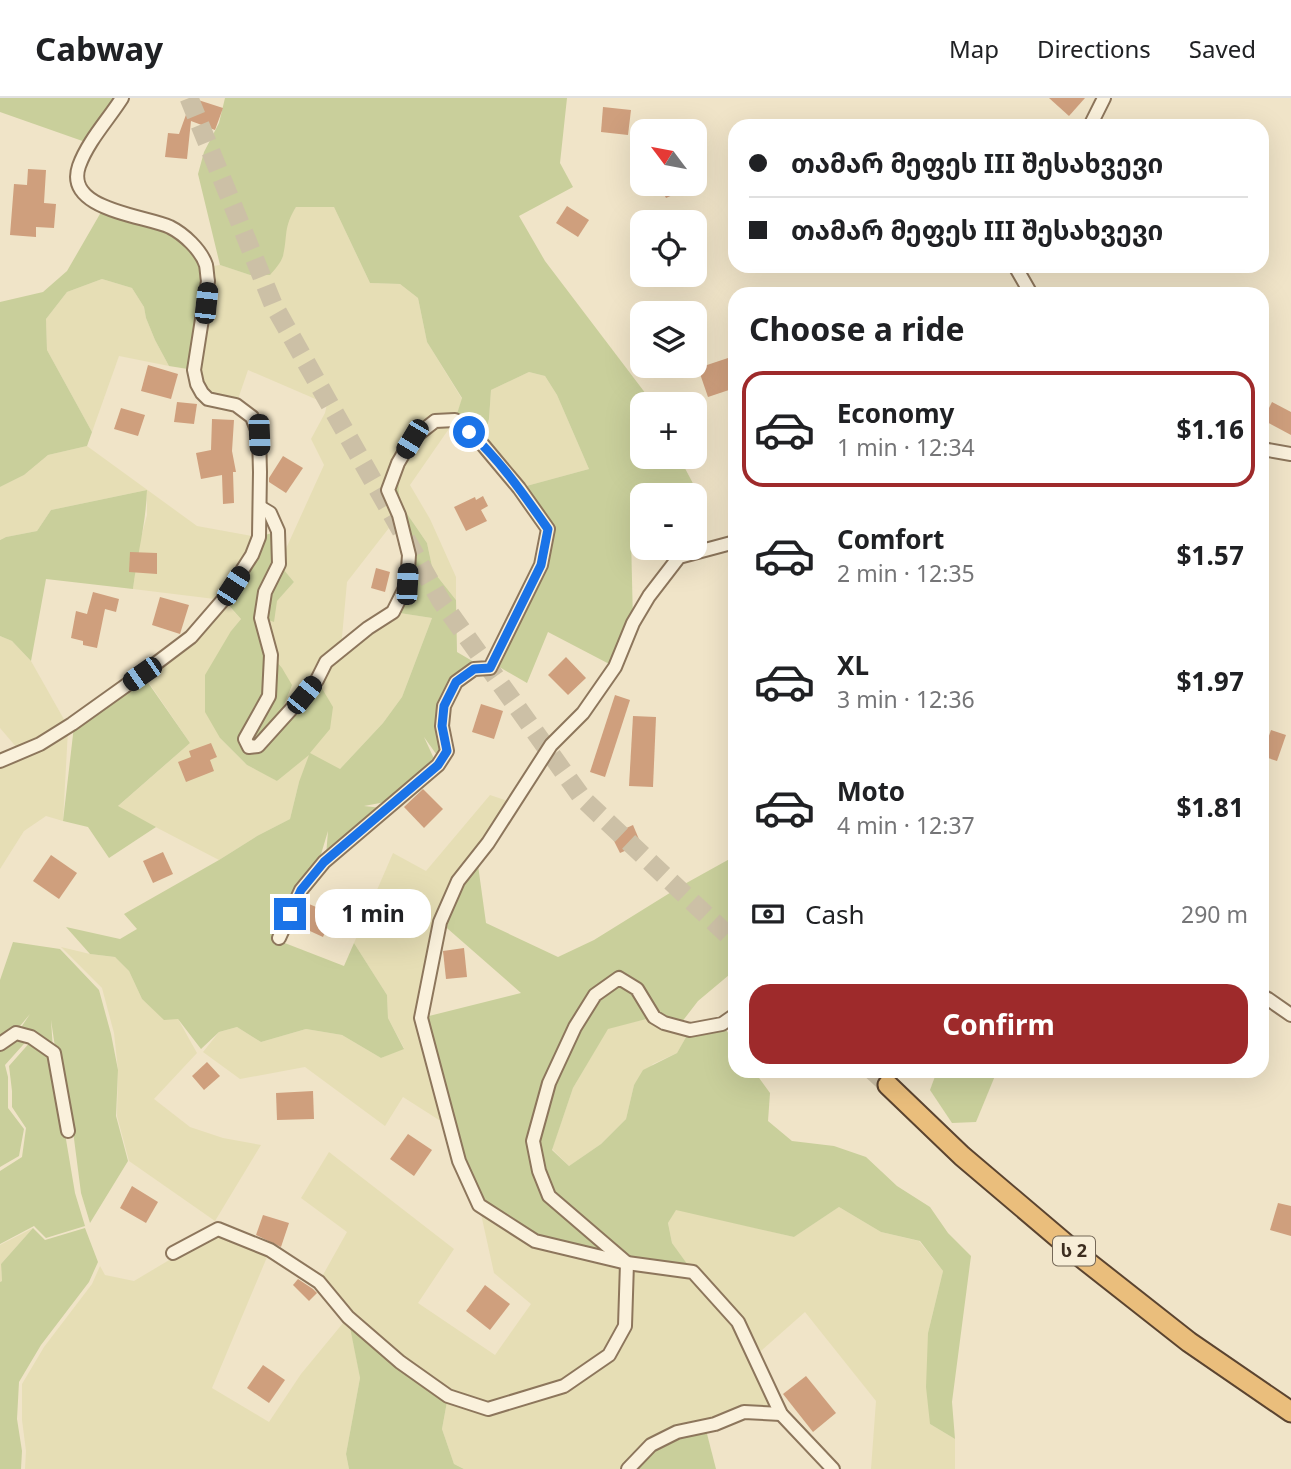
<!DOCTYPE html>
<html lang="en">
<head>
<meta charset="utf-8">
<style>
  :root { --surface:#fff; --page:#f6f6f6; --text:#202124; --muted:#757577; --line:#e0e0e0; --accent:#9e2a2b }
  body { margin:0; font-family:Georgia,"Noto Sans Georgian",serif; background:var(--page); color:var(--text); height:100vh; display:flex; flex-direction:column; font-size:26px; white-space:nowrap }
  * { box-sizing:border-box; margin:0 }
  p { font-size:23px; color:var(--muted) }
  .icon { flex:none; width:38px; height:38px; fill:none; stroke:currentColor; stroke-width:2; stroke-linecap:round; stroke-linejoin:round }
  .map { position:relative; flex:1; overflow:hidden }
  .side { position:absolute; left:728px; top:189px; width:541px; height:791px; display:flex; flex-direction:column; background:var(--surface); border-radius:21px; box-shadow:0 7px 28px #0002 }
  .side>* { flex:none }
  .hud { position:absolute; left:728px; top:21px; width:541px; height:154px; border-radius:21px; box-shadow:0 7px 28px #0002; display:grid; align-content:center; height:154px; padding:0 21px; background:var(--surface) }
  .needle { width:46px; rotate:302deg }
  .fabs { position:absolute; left:630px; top:21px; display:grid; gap:14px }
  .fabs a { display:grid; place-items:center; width:77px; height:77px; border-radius:14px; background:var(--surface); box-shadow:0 7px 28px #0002; font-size:35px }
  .end { position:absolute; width:32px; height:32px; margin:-16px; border:9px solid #1a73e8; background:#fff; box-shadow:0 0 0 4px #fff }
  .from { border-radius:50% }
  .bubble { position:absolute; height:49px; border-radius:21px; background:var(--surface); box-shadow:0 7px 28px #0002; font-size:23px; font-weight:700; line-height:49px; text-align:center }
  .car { position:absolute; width:21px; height:42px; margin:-21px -10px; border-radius:9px; box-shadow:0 0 5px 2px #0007; background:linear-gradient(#222 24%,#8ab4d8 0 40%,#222 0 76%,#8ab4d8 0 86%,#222 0) }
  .hud b { display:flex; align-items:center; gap:24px; height:66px; font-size:26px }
  .hud b+b { border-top:2px solid var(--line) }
  .hud i { width:18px; height:18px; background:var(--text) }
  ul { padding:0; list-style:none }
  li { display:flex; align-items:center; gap:21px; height:116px; margin:0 14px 10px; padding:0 7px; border:4px solid transparent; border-radius:21px }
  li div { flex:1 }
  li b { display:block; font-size:26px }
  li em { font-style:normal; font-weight:700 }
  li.active { border-color:var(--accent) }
  li>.icon { width:63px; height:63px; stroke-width:1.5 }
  h2 { padding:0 21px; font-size:32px; line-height:84px }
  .pay { display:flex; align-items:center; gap:18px; height:77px; padding:0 21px; font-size:26px }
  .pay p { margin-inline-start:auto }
  .cta { display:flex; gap:14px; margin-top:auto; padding:14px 21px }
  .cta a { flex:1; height:80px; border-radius:21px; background:var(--accent); color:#fff; font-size:28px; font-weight:700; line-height:80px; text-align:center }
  header { display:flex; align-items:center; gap:42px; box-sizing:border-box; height:98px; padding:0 35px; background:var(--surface); border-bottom:2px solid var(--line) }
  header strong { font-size:33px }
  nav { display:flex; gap:38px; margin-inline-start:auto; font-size:24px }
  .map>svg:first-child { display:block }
  .farmland { fill:#e6deb5 }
  .green { fill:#c9cf9b }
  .building { fill:#cf9f7d }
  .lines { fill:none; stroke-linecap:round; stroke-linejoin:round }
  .trunk-tunnel { stroke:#ccc0a6; stroke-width:19; stroke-dasharray:19 10; stroke-linecap:butt }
  .minor-casing { stroke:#8d765c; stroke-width:16 }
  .trunk-casing { stroke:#5b4430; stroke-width:23 }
  .minor { stroke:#faf1dc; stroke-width:12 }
  .trunk { stroke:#eabe7c; stroke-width:19 }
  .route { stroke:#1a73e8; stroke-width:9 }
  .labels { text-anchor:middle; stroke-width:6; stroke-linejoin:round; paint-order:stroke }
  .shield { fill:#f7eed8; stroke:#756857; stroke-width:2 }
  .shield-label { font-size:18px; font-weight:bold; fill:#3d2e20 }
</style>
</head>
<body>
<header>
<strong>Cabway</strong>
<nav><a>Map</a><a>Directions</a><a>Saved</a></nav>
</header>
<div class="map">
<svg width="1291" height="1371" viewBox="0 0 1291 1371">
  <rect width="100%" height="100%" fill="#f0e4c8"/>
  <g class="farmland">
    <path d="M296,109H334L370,185L400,186L418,200L427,244L462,301L455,322L410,387L430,421L456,479V502L433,473L427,445L399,404L398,368L399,417L347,484L341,550L393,514L432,520L402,599L383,625L340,671L299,684L290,721L257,738L219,762L117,709L190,645L143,576L223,502L241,521L231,533L220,640L247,667L278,683L271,557L261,520L294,484L279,466L324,367L311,341L325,315L327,306L248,272L236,307L208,301L197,286L206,169L220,167L250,177L282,161L285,133L288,121Z"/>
    <path d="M102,181L132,190L144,209L146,220L155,242L169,268L119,258L92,334L47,252L46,221L67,194Z"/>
    <path d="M529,274L545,278L557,297L589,371L519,390L483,347L489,321L491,292Z"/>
    <path d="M87,348L197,428L258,439L223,502L133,491L138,451L147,417V392L51,412L37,433L6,439L0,442V389L24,377L48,357Z"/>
    <path d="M0,538L12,543L31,563L66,625L39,643L18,651L0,630Z"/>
    <path d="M68,632L63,723L46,718L24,733L0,771V667Z"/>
    <path d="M490,697L514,705L440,824L421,920L450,1029L403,999L385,1028L305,969L240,981L203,954L219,934L237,929L261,944L306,931L342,937L381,960L404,950L388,920L387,897L354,845L393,755L426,773Z"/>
    <path d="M61,849L90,856L115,859L129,873L142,901L164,921H178L197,955L154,1001L190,1029L223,1040L261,1047L215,1123L129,1063L117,1018L118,972L114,935L102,890Z"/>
    <path d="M654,919L690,932L677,955L653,966L634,987L626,1021L601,1046L569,1068L552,1051L573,990L608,930Z"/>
    <path d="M329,1054L454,1151L418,1205L495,1257L531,1206L494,1175L479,1107L692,1173L672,1145L668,1125L676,1111L794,1139L839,1109L881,1134L919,1143L943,1173L928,1235L930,1326L955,1341V1371H871L876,1303L805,1214L754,1259L781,1316L744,1314L628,1371H464L454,1366L442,1331L448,1298L349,1220L360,1280L346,1356L349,1371H25L26,1353L22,1322V1286L44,1249L92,1186L100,1168L105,1177L134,1183L218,1133L270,1152L212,1290L269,1324L301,1276L348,1219L319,1184L347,1134L301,1100Z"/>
    <path d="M33,1130L1,1166L2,1183L0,1184V1147Z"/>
  </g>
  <g class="green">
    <path d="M0,0H122L91,46L0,14Z"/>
    <path d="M225,0H567L560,65L573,89L519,118L545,163L646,296L652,306H642V359H679L697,393L630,395L633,525L615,569L548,534L527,585L496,567L541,467L548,431L519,390L589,371L557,297L545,278L529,274L491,292L489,321L483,347L455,322L462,300L427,244L418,200L400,186L370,185L334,109H296C283,130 288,137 283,158C281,165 274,172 270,177H250L220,167L198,76L204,54L219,25Z"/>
    <path d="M104,109L169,129L206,169L194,272L169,268L155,242L146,220L144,209L132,190L102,181L67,194L46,221L47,252L92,334L87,348L48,357L24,377L0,389V204L43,194L67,173Z"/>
    <path d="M398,365L399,404L427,445L433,473L456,502L457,554L479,567L442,608L445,653L439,660L424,639L436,665L391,703L364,708L382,710L326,758L328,733L319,763L277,842L344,868L354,845L387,897L388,920L404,951L381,960L342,937L306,931L261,944L237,929L219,934L201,951L178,921L164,922L142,901L129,873L115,859L90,856L66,829L120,841L137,831L124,816L219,762L257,738L290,721L299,684L309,657L277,683L247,667L220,640L205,614V577L231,533L241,521L224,502L259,439L278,433L279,466L294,484L277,503L274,524L262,520L271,557L282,570L292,587L275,629L317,582L333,609L330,631L310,655L340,671L383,625L402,599L432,520L393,514L409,457L388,392Z"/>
    <path d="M147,392C146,425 137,458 133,491L46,481L31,563L12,543L0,538V442L6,439L37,433L51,412Z"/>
    <path d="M142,576L190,645L118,708L156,729L109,760L88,729L63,723L74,628Z"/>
    <path d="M735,758V872L698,903L678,929L654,919L608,931L573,990L552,1052L569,1068L601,1046L626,1021L634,987L643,972L677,955L690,932L722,926L735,945V973H754L770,995L768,1023L792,1043L834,1048L866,1059L897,1088L930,1109L948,1135L971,1158L952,1304L955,1341L930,1326L926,1289L928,1235L943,1173L920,1143L881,1134L839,1109L794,1139L676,1112L668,1125L672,1145L693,1174L535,1143L479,1106L459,1063L421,920L521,895L440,824L477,760L486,825L558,859L594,842L681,788Z"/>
    <path d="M13,844L60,851L99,892L111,936L118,972L116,1018L128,1063L90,1125L81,1095L73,1033L56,956L51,922L53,952L31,938L5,967L8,979V1010L24,1031L19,1058L0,1069V948L16,937L30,916L15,934L0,944V882Z"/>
    <path d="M32,942L52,958L75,1095L85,1128L46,1140L34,1128L0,1146V1073L22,1059L26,1030L12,1009V993L9,968Z"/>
    <path d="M937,973H997L976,1024L952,1025L930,992Z"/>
    <path d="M33,1130L45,1142L85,1130L98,1164L89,1184L41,1247L19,1284L17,1321L22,1353L21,1371H0V1184L2,1183L1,1166Z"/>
    <path d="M348,1219L448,1298L442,1331L454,1366L464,1371H349L346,1356L360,1280Z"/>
    <path d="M705,1328L716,1371H628L651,1347Z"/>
  </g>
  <g class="building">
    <path d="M192,0L223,10L215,32L191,23L187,61L165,59L168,35L179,36Z"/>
    <path d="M1049,0H1085L1069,18Z"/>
    <path d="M603,9L631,12L628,37L601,34Z"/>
    <path d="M28,71L46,72L44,105L56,106L54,130L36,129V139L10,137L14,86L27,87Z"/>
    <path d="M659,86H697L666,100Z"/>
    <path d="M567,108L589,122L578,139L556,125Z"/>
    <path d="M728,260L735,278V290L708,299L698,270Z"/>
    <path d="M148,267L178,276L171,301L141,293Z"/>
    <path d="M177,304L197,306L194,326L174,324Z"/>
    <path d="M1272,304L1291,314V337L1263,322Z"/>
    <path d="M121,310L145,317L138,338L114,331Z"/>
    <path d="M212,321L234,322L232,353L236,374H233L234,405L223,406L222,377L201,381L196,355L211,352Z"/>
    <path d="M283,358L303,370L286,395L269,384V380Z"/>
    <path d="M483,398L488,408L481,412L487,423L466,433L454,409L475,399L476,402Z"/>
    <path d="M130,454L157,455V476L129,474Z"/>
    <path d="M376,470L390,474L385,494L371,490Z"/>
    <path d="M93,494L119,501L116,514L105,511L97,550L83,547V543L71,540L76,513L87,516Z"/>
    <path d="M160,499L189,507L180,536L152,527Z"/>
    <path d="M566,559L586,580L568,597L548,577Z"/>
    <path d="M615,597L630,602L605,679L590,674Z"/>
    <path d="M481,606L503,613L494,641L472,634Z"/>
    <path d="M633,618L656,619L653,689L629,688Z"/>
    <path d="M1271,632L1286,637L1277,663L1262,658Z"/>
    <path d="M211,645L217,659L210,662L214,673L186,684L178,664L191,659L189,653Z"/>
    <path d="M423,691L443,711L424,730L404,709Z"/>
    <path d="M633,727L641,746L620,755L611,737Z"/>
    <path d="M163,754L173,776L153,785L143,763Z"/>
    <path d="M51,757L77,775L59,801L33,783Z"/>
    <path d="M309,806L333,816L323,839L299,828Z"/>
    <path d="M464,850L467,879L446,881L443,853Z"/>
    <path d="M207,964L220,978L204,992L192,978Z"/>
    <path d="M313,993L314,1021L277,1022L276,995Z"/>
    <path d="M408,1036L432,1052L414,1078L390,1061Z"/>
    <path d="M132,1088L158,1104L146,1125L120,1110Z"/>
    <path d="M1278,1105L1291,1108V1138L1270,1132Z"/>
    <path d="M263,1117L289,1125L281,1149L256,1137Z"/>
    <path d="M298,1181L313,1191L317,1195L309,1203L293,1187Z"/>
    <path d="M485,1187L510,1206L490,1232L466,1213Z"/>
    <path d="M263,1267L285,1282L269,1305L247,1290Z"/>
    <path d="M806,1278L836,1315L813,1334L783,1296Z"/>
  </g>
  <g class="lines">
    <g class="trunk-tunnel">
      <path d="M189,0L273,206L441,503L583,701L735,844"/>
      <path d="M873,973L888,987"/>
    </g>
    <g class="minor-casing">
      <g id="minor">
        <path d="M1090,28L1104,0"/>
        <path d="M1015,168L1031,196"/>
        <path d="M1262,351L1291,356"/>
        <path d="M260,409L270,415L278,433L279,466L265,494L261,520L271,557L269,598L245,641L249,649L258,648L304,597L317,582L326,564L368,530L393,514L407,486L409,457L399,417L388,392L398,365L412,341L435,323L455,322L483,347L519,390L548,431L541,467L490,570L474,571L456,584L444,608L442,628L447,653L438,667L324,764L301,792L279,840"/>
        <path d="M735,444L679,459L649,498L633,525L615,569L583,615L551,647L488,745L458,783L440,824L421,920L459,1063L479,1107L535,1143L627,1165L693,1174L738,1224L781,1316L833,1371"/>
        <path d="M0,663L40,646L72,626L142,576L191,539L223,502L252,457L259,439L260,374L259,337L252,319L236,307L208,301L202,295L197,286L194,272L208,183C207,178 207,172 206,167C201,152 184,136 170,129C143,117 64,112 79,68C88,43 108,22 122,0"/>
        <path d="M1262,898L1268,901L1291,917"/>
        <path d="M0,946L16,935L31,939L54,955L68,1033"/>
        <path d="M173,1155L218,1131L270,1152L319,1184L348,1219L400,1264L448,1298L488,1311L564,1288L609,1257L625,1228L627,1165L549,1098L539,1073L533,1043L549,985L575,929L595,897L619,880L637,891L654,919L664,925L690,932L722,926L735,917"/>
        <path d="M628,1371L651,1347L677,1334L715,1326L744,1314L781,1316"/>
      </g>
    </g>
    <g class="trunk-casing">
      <path id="trunk" d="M888,987L962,1058L1081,1159L1189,1244L1291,1314"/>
    </g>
    <use href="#minor" class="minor"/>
    <use href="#trunk" class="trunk"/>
  </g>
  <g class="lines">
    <path class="route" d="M290,816L301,792L324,764L438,667L447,653L442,628L444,608L456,584L474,571L490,570L541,467L548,431C524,397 500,362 469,334"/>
  </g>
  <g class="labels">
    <rect class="shield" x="1053" y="1138.5" width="42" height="29" rx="5"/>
    <g class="shield-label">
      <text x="1074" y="1159">ს 2</text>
    </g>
  </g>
</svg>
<div class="fabs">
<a><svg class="needle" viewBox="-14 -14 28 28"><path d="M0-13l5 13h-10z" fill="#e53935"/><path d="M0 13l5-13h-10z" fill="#757577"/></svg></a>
<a><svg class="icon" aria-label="locate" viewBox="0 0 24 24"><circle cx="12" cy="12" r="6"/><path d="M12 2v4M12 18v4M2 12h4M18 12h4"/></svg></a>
<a><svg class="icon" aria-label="layers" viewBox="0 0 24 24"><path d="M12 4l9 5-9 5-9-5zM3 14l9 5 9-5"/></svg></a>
<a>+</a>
<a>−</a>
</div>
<i class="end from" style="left:469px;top:334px"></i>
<i class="end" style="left:290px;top:816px"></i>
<div class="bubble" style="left:315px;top:791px;width:116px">1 min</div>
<i class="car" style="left:206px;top:205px;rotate:6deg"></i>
<i class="car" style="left:259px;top:337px;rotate:178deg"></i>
<i class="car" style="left:412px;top:341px;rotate:211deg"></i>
<i class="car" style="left:407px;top:486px;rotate:3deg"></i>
<i class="car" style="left:233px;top:488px;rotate:33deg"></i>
<i class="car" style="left:142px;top:576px;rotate:235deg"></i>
<i class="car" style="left:304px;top:597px;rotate:39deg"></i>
<div class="hud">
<b><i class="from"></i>თამარ მეფეს III შესახვევი</b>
<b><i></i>თამარ მეფეს III შესახვევი</b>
</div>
<section class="side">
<h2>Choose a ride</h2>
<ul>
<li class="active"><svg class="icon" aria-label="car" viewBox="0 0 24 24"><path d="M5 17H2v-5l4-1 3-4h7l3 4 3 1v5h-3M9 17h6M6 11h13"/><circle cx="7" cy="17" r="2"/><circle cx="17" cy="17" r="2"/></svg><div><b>Economy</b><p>1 min · 12:34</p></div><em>$1.16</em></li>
<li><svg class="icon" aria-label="car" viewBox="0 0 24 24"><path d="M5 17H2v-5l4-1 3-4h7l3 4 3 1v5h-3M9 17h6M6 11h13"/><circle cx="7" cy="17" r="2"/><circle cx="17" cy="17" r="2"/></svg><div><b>Comfort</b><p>2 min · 12:35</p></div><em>$1.57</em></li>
<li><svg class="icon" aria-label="car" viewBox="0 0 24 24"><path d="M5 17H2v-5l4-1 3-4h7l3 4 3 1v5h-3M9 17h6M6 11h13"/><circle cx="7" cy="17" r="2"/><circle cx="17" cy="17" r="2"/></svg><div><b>XL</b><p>3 min · 12:36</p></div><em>$1.97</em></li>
<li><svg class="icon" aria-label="car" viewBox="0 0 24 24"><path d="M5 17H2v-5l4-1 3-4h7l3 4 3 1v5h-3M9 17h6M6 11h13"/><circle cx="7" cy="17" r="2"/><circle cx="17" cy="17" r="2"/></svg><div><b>Moto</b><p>4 min · 12:37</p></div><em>$1.81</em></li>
</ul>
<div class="pay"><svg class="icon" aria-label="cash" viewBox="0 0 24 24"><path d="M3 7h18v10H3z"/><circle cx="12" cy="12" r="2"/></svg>Cash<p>290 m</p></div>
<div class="cta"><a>Confirm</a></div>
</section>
</div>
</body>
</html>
